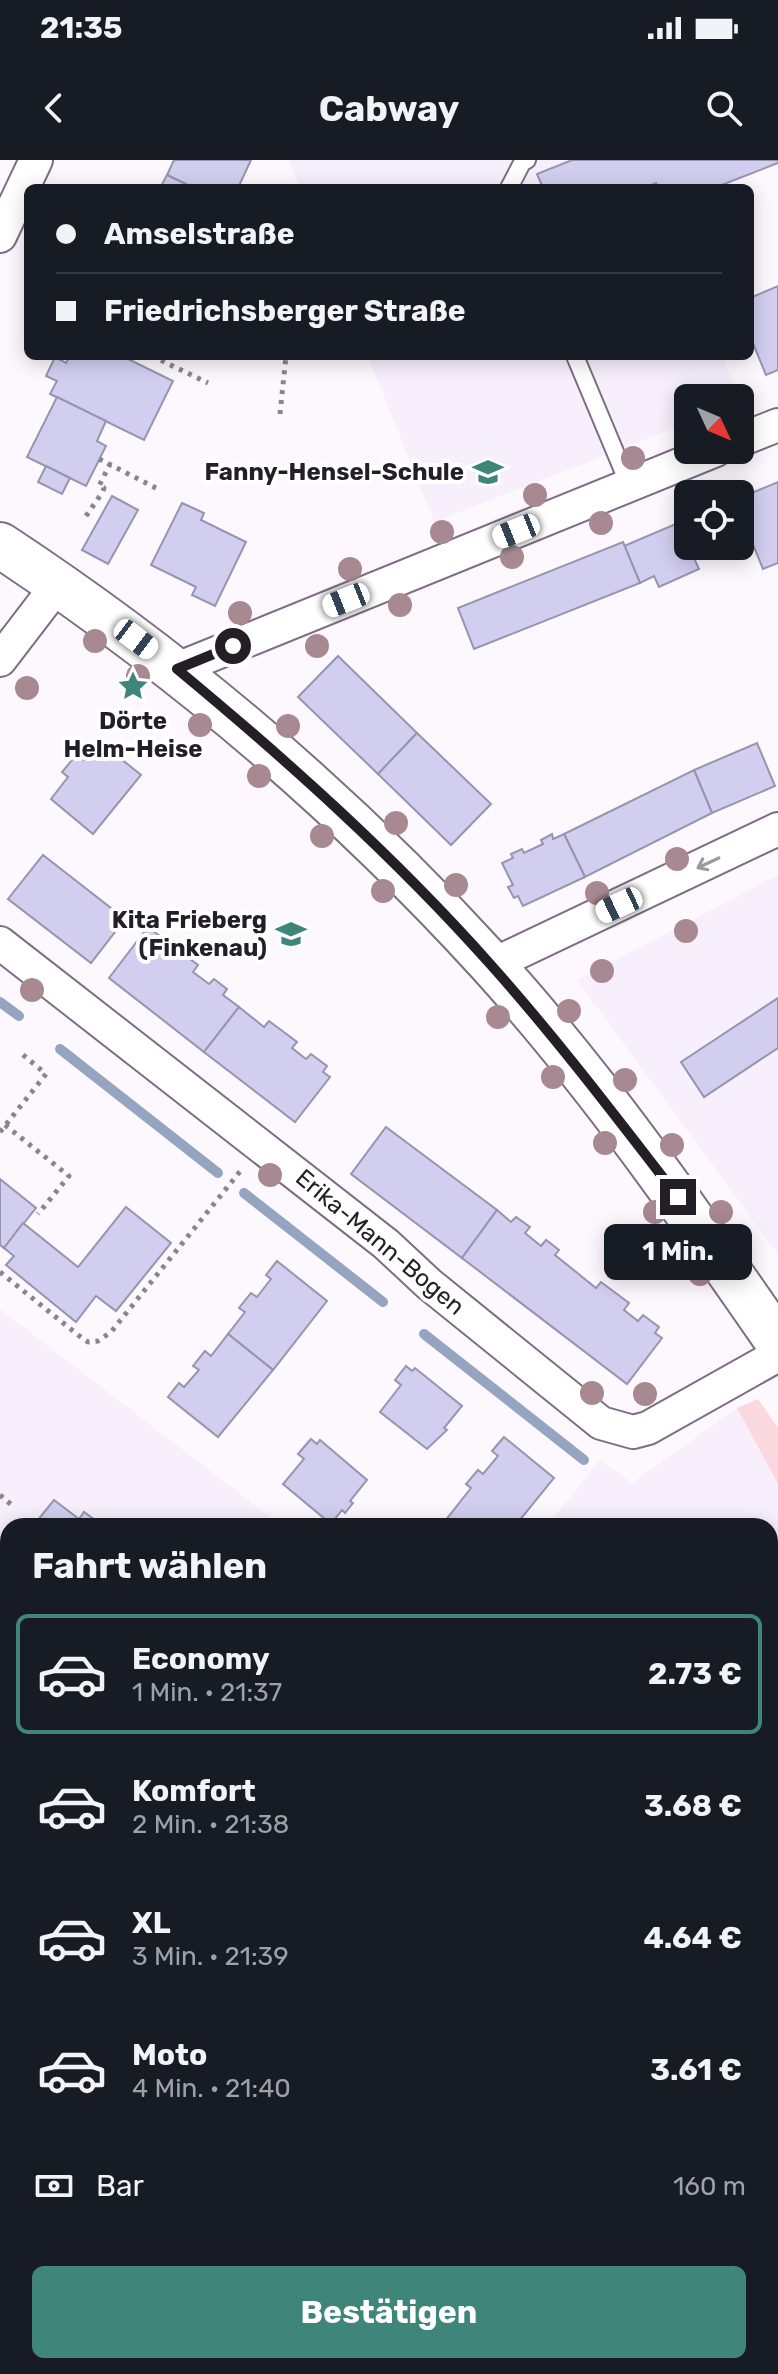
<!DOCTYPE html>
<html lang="de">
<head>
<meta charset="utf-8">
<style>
  :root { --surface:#171b24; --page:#20242c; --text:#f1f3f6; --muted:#9ea1a6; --line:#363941; --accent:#3f857a }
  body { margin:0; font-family:Rubik,sans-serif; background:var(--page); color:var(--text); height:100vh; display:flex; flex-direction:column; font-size:30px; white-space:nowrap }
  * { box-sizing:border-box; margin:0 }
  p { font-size:26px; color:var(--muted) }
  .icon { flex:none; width:44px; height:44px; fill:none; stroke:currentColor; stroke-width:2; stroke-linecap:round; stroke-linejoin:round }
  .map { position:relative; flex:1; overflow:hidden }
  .panel { position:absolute; left:0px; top:1358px; width:778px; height:856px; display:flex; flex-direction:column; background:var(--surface); border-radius:24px 24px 0 0; box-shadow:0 4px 20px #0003 }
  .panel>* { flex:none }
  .banner { position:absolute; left:24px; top:24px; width:730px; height:176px; border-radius:12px; box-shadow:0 4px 20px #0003; display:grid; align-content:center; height:176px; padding:0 32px; background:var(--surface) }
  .needle { width:52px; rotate:134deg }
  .controls { position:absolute; left:674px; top:224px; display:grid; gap:16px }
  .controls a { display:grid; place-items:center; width:80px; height:80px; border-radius:12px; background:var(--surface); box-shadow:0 4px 20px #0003; font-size:40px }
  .end { position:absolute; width:36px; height:36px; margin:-18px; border:10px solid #241e27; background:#fff; box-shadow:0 0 0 4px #fff }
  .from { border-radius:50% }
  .bubble { position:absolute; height:56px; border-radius:12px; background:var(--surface); box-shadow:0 4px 20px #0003; font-size:26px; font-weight:700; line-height:56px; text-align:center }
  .car { position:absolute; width:24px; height:48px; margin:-24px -12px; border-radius:10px; box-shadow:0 0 6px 2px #0007; background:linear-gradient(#fff 24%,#345 0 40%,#fff 0 76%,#345 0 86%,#fff 0) }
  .banner b { display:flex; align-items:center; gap:28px; height:76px; font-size:30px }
  .banner b+b { border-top:2px solid var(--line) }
  .banner i { width:20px; height:20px; background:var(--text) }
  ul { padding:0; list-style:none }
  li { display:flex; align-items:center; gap:24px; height:120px; margin:0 16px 12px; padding:0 16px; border:4px solid transparent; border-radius:12px }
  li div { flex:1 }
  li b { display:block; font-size:30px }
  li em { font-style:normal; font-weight:700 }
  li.selected { border-color:var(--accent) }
  li>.icon { width:72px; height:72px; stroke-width:1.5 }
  h2 { padding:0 32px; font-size:36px; line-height:96px }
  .pay { display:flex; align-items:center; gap:20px; height:88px; padding:0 32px; font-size:30px }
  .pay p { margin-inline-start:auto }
  .button { display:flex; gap:16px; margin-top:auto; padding:16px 32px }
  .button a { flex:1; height:92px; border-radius:12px; background:var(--accent); color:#fff; font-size:32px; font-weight:700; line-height:92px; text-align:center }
  .status { display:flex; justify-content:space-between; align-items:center; height:56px; padding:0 40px; background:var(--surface); direction:ltr }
  .status svg { height:22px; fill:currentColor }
  header { display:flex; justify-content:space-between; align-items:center; height:104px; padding:0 32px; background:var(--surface); font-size:36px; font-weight:700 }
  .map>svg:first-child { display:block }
  .built { fill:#f8effc }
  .green { fill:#fbd8dd }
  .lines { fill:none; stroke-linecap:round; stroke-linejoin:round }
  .stream { stroke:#94a4c1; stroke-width:10 }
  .building { fill:#d1cef0; stroke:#9694af; stroke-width:2 }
  .lane-casing { stroke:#7e6e85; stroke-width:20 }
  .street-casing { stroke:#7e6e85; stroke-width:36 }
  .secondary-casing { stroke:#7e6e85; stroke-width:48 }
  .path { stroke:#8a858c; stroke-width:5; stroke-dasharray:4 6; stroke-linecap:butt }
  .lane { stroke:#fff; stroke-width:16 }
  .street { stroke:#fff; stroke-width:32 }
  .secondary { stroke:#fff; stroke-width:44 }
  .tree { fill:#a88992 }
  .oneway { stroke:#9c9a9e }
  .route { stroke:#241e27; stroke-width:10 }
  .labels { text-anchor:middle; stroke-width:8; stroke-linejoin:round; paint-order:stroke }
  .poi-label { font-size:24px; font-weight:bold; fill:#241e27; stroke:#fff; text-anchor:end }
  .street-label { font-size:24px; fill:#241e27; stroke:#fff }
</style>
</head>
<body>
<div class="status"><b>21:35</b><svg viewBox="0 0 49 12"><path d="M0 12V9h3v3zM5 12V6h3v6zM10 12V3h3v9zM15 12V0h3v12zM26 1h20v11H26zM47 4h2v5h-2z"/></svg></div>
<header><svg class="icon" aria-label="back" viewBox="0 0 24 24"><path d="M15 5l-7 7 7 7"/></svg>Cabway<svg class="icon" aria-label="search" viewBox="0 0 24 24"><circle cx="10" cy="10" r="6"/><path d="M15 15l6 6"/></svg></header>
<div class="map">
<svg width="778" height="2214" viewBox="0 0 778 2214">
  <rect width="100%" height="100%" fill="#fcf8fd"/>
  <g class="built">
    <path d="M289,0H778V3L716,28H300Z"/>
    <path d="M368,196H722L739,238H688V263L434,362Z"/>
    <path d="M778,715V1094L577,820Z"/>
    <path d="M0,1149L282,1366H8V2206H380L376,2214H0Z"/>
    <path d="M737,1248L778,1324V1475L770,1487V1366H547L600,1300L632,1323Z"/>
    <path d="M770,2010L778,2014V2214H534L538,2206H770Z"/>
  </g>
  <g class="green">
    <path d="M758,1239L778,1268V1324L737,1248Z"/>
    <path d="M0,1553L8,1559V1790L0,1800Z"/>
    <path d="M778,1725V2014L770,2010V1739Z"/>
  </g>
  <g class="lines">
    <g class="stream">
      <path d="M0,842L19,856"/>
      <path d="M60,889L218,1013"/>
      <path d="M244,1033L383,1142"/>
      <path d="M424,1174L584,1300"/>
    </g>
  </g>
  <g class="building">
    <path d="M174,0H251L238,28H194L167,15Z"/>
    <path d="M572,0H778V3L714,28H658L656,23L644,28H543L537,14Z"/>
    <path d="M167,15L194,28H160Z"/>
    <path d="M778,126V210L766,215L750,176V138Z"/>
    <path d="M70,196H122L173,221L144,280L50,234L57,221L46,216L55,197L66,203Z"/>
    <path d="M57,237L106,261L97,281L106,286L86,326L27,297Z"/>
    <path d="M46,306L70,318L62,334L38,322Z"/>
    <path d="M778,322V403L763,409L740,353V338Z"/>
    <path d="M112,336L138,350L108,404L82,390Z"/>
    <path d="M182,343L204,353L201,360L246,382L215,446L192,435L196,427L151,405Z"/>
    <path d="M678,363L699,409L659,427L654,416L640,423L624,386Z"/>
    <path d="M623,382L640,423L474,489L458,448Z"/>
    <path d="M338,496L417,573L378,614L298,537Z"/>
    <path d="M417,573L491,644L451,685L378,614Z"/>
    <path d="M99,581L141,615L93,674L51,639L68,617L62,612L77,594L84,600Z"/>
    <path d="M757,583L775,626L712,653L694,610Z"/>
    <path d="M694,610L712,653L585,717L564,674Z"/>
    <path d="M552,674L553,679L564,674L585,717L523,746L518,736L514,738L508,727L513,725L502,703L513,698L511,694L522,689L524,693L543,684L541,680Z"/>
    <path d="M43,695L125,759L91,803L8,739Z"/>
    <path d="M148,767L198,805L193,812L209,824L214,819L227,829L223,835L239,847L204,892L109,818Z"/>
    <path d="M778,838V888L704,937L681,902Z"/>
    <path d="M239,847L264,867L269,861L297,882L292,888L306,899L311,894L327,906L323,912L330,917L295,962L204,892Z"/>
    <path d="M386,967L497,1050L462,1098L351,1014Z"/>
    <path d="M0,1019L36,1048L4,1088L0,1085Z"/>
    <path d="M126,1047L171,1083L116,1151L96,1136L76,1162L6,1105L14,1096L4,1088L23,1063L78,1107Z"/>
    <path d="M497,1050L511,1062L516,1057L530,1067L525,1073L541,1086L546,1080L559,1090L555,1095L596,1128L601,1122L629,1143L624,1150L638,1161L643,1155L659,1167L655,1173L662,1178L627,1224L462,1098Z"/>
    <path d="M277,1101L327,1141L273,1210L228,1174L245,1152L239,1148L251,1133L257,1137L271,1119L266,1115Z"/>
    <path d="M228,1174L273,1210L218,1277L168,1237L179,1223L184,1227L199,1210L193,1206L205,1191L211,1196Z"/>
    <path d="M406,1206L412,1211L415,1208L462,1246L444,1268L447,1270L427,1289L380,1252L401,1225L395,1220Z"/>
    <path d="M504,1277L554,1318L515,1366H441L471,1328L466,1324L478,1310L483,1314L498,1296L492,1291Z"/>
    <path d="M311,1279L317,1284L320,1280L367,1320L350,1341L353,1343L345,1353L342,1350L331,1364L283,1324L304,1299L298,1294Z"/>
    <path d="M54,1340L79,1359L84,1352L103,1366H33Z"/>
    <path d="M0,1880L8,1886V2059L0,2070Z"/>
    <path d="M8,2130V2162L0,2172V2140Z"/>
    <path d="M8,2162V2206H30L24,2214H0V2172Z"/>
    <path d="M770,2192L778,2196L774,2214H553L557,2206H770Z"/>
    <path d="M219,2206H311L307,2214H194L216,2211Z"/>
  </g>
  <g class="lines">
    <g class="lane-casing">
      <g id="lane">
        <path d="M509,28L522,3L527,0"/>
        <path d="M575,196L629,325"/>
      </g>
    </g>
    <g class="street-casing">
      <g id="street">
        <path d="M0,76L36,0"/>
        <path d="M740,280L778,265"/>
        <path d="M0,500L59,423"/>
        <path d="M177,509L716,290"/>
        <path d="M0,783L386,1084L429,1124L601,1263L633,1272L648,1268L778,1195"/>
        <path d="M492,805L778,669"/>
      </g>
    </g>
    <g class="secondary-casing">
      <g id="secondary">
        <path d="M0,385C181,504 344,643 490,803C597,921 688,1052 778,1182"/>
        <path d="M770,1616L778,1604"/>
        <path d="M442,2214L446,2206"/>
      </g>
    </g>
    <g class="path">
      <path d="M135,196H141"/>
      <path d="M152,196L208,223"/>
      <path d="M126,198L127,196"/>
      <path d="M280,254L286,196"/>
      <path d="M99,299L156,328"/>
      <path d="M103,331L104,328L99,326L110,304"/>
      <path d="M86,356L102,333"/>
      <path d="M5,965L69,1016L38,1054"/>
      <path d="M0,972L46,914L22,894"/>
      <path d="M0,1112L78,1175L88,1182L98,1181L111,1172L242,1009"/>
      <path d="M0,1335L14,1347"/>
      <path d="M770,1507L778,1496"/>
      <path d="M0,1625L8,1624"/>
      <path d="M770,1723L778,1710"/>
      <path d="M0,1836L8,1843"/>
      <path d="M770,1947L778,1951"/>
      <path d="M0,2085L8,2075"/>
      <path d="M387,2214L391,2206"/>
      <path d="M520,2214L524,2206"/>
    </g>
    <use href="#lane" class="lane"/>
    <use href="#street" class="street"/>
    <use href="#secondary" class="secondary"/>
  </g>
  <g class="tree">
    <circle cx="633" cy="298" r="12"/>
    <circle cx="535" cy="335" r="12"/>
    <circle cx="601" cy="363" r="12"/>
    <circle cx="442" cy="372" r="12"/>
    <circle cx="512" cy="397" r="12"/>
    <circle cx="350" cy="409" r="12"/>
    <circle cx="400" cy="445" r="12"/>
    <circle cx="240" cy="453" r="12"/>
    <circle cx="95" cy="481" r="12"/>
    <circle cx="317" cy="486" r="12"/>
    <circle cx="138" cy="516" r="12"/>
    <circle cx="27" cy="528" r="12"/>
    <circle cx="200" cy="565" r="12"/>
    <circle cx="288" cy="566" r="12"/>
    <circle cx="259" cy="616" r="12"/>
    <circle cx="396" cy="663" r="12"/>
    <circle cx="322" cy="676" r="12"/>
    <circle cx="677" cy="699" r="12"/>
    <circle cx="456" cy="725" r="12"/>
    <circle cx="383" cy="731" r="12"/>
    <circle cx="597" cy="733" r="12"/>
    <circle cx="686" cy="771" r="12"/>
    <circle cx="602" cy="811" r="12"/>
    <circle cx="32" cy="830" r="12"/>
    <circle cx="569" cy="851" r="12"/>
    <circle cx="498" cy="857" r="12"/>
    <circle cx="553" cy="917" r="12"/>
    <circle cx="625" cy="920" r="12"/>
    <circle cx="605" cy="983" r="12"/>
    <circle cx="672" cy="985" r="12"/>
    <circle cx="270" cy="1015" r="12"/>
    <circle cx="655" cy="1052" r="12"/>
    <circle cx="721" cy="1052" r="12"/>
    <circle cx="700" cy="1114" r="12"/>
    <circle cx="592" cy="1233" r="12"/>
    <circle cx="645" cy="1234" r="12"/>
  </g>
  <defs><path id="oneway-shaft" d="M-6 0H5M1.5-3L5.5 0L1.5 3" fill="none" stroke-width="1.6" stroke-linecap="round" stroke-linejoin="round" transform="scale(2)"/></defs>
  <use class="oneway" href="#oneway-shaft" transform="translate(708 703) rotate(155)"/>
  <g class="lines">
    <path class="route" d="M233,486L177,509C288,601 395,697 491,805C557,879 617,958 678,1037"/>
  </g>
  <defs>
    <g id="school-bare" transform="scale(2.4)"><path d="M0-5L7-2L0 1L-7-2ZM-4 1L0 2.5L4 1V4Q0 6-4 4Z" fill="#3f857a" stroke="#fff" stroke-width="2.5" paint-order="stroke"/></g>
    <g id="sight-bare" transform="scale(2.4)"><path d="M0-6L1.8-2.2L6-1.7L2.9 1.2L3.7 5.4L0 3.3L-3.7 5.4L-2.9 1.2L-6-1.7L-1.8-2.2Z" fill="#3f857a" stroke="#fff" stroke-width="2.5" paint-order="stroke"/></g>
  </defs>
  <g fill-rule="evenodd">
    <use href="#school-bare" x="488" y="312"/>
    <use href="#sight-bare" x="133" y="526"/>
    <use href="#school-bare" x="291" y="774"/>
  </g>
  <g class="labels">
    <g class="poi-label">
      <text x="464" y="320">Fanny-Hensel-Schule</text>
      <text x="133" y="569" text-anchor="middle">Dörte<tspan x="133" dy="28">Helm-Heise</tspan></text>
      <text x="267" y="768">Kita Frieberg<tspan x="267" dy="28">(Finkenau)</tspan></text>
    </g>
    <g class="street-label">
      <text transform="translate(380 1082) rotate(40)" y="8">Erika-Mann-Bogen</text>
    </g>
  </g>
</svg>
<div class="controls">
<a><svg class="needle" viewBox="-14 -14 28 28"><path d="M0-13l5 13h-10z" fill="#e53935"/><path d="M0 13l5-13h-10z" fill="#9ea1a6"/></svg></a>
<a><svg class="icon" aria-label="locate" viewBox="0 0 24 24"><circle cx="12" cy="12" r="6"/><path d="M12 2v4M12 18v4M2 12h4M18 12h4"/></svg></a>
</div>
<i class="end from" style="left:233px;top:486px"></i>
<i class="end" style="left:678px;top:1037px"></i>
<div class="bubble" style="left:604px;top:1064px;width:148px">1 Min.</div>
<i class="car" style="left:516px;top:371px;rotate:248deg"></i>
<i class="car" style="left:346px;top:440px;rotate:248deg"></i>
<i class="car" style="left:136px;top:479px;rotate:127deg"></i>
<i class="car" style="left:619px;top:745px;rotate:245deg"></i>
<div class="banner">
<b><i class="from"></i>Amselstraße</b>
<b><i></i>Friedrichsberger Straße</b>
</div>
<section class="panel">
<h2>Fahrt wählen</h2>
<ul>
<li class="selected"><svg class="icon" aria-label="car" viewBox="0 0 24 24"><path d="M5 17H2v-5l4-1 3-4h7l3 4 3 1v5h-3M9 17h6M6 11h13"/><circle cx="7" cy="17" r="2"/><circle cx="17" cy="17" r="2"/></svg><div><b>Economy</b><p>1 Min. · 21:37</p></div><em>2.73 €</em></li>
<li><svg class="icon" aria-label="car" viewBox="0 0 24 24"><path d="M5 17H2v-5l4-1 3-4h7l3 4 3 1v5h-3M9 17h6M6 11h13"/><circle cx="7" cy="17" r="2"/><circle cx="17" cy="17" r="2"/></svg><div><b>Komfort</b><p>2 Min. · 21:38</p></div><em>3.68 €</em></li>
<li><svg class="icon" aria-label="car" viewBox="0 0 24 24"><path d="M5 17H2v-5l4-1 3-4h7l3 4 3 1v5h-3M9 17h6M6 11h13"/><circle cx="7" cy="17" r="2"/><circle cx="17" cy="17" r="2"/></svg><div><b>XL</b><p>3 Min. · 21:39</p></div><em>4.64 €</em></li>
<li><svg class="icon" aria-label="car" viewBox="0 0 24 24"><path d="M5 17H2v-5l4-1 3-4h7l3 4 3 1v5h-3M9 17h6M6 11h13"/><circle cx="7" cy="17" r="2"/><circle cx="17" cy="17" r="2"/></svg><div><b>Moto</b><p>4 Min. · 21:40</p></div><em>3.61 €</em></li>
</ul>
<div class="pay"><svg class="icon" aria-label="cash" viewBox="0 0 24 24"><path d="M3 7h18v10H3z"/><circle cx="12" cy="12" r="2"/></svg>Bar<p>160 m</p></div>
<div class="button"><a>Bestätigen</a></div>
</section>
</div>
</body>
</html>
